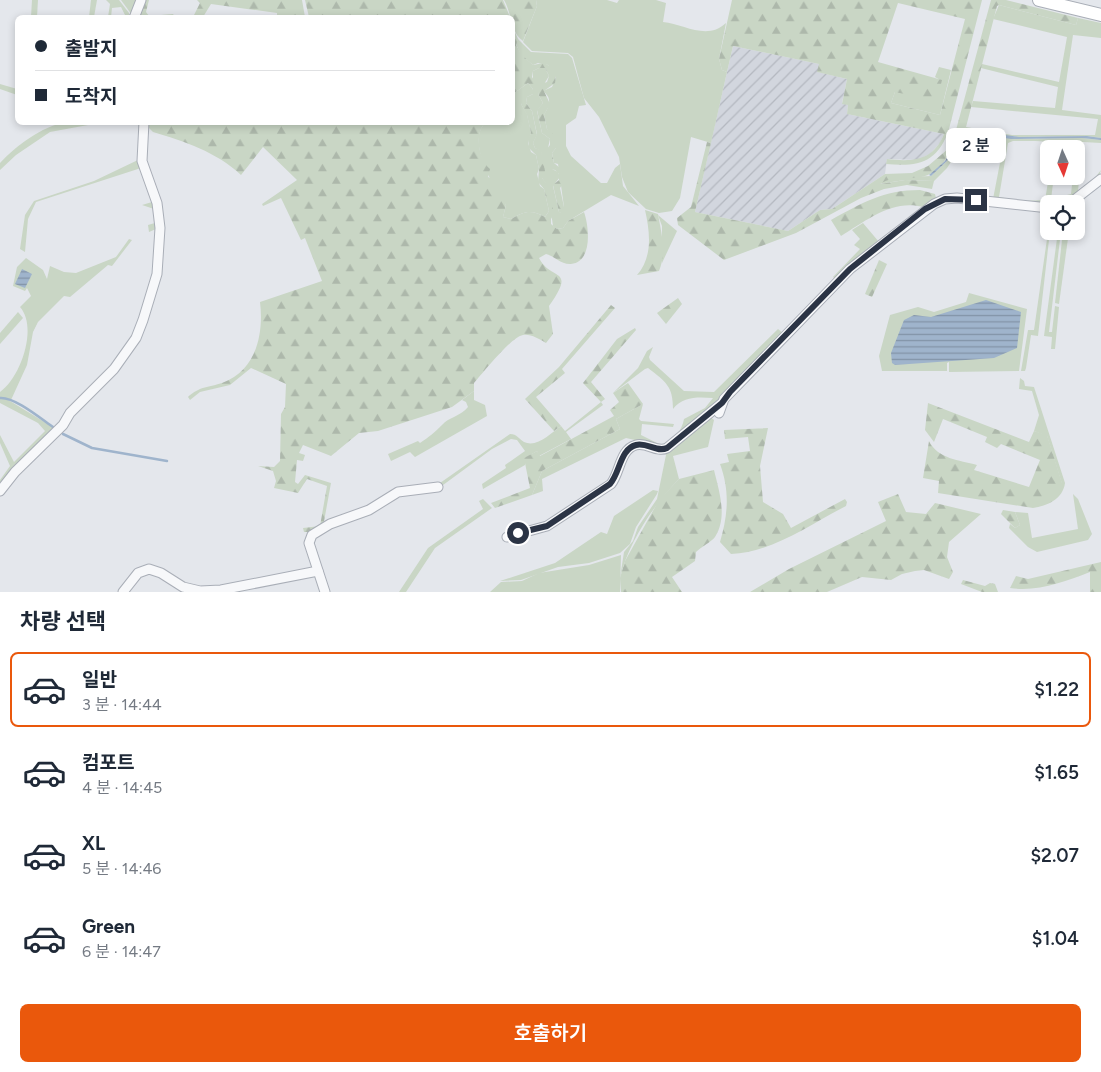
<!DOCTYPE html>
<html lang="ko">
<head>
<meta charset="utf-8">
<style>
  :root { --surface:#fff; --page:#f2f2f3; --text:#1f2937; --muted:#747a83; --line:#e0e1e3; --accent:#ea580c }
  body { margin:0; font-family:Figtree,"Noto Sans KR",sans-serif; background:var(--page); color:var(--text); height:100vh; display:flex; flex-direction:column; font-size:19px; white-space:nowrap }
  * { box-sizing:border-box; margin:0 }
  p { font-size:16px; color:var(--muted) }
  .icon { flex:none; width:28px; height:28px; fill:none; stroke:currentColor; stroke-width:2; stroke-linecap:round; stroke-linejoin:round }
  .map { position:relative; height:592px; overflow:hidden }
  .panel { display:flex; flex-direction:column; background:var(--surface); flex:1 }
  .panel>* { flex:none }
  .banner { position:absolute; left:15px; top:15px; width:500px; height:110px; border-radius:8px; box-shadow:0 2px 8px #0003; display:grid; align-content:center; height:110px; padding:0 20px; background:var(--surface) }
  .needle { width:32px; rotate:177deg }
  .buttons { position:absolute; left:1040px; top:140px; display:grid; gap:10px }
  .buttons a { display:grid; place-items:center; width:45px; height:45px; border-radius:8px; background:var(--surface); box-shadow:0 2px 8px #0003; font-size:25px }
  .end { position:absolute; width:22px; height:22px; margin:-11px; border:6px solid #2b3445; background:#fff; box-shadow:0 0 0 2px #fff }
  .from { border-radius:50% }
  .bubble { position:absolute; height:35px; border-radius:8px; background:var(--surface); box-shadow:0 2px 8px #0003; font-size:16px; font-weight:600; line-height:35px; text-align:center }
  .banner b { display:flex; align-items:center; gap:18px; height:48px; font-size:19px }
  .banner b+b { border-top:1px solid var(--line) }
  .banner i { width:12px; height:12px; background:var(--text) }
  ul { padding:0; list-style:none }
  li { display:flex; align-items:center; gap:15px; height:75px; margin:0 10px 8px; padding:0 10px; border:2px solid transparent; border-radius:8px }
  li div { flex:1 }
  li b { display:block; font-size:19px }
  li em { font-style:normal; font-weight:600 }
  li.current { border-color:var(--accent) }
  li>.icon { width:45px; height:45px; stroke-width:1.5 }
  h2 { padding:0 20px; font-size:22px; line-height:60px }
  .cta { display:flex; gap:10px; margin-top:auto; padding:10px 20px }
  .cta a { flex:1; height:58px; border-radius:8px; background:var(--accent); color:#fff; font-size:20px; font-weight:600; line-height:58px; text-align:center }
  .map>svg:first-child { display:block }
  .industrial { fill:url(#industrial-furrows) }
  .grass { fill:#c9d6c5; fill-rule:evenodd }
  .forest { fill:url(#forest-firs); fill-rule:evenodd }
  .water { fill:url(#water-rules) }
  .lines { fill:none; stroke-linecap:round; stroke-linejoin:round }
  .stream { stroke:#9fb4cc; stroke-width:2.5 }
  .minor-casing { stroke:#a9aeb7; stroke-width:11 }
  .secondary-casing { stroke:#a9aeb7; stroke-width:14 }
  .minor { stroke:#f7f8fa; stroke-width:9 }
  .secondary { stroke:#fff; stroke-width:12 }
  .route { stroke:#2b3445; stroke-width:6 }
</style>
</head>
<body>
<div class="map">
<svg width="1101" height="592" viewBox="0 0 1101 592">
  <defs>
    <pattern id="industrial-furrows" width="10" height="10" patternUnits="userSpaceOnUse" patternTransform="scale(1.25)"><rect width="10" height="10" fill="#d2d6de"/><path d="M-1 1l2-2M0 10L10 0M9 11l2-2" fill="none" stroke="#b4b8c0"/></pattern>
    <pattern id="forest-firs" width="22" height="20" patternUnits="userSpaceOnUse" patternTransform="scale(1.25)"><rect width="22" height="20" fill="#c9d6c5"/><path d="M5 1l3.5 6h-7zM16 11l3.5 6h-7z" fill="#adb8ab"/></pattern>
    <pattern id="water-rules" width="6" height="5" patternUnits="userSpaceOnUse" patternTransform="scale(1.25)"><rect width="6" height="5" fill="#9fb4cc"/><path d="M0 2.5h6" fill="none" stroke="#8293a7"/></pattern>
  </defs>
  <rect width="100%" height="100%" fill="#e4e7ec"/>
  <path class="industrial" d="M733,46L819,64L818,72L847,79L842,103L848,105L847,114L944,134L940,143L930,154L918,160L887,159L885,174L832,209L820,210L788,231L695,212Z"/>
  <g class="grass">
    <path d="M32,0H38L37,17H31Z"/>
    <path d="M91,0H97L94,17H89Z"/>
    <path d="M106,0H119L129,13V17H126L121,7L112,8L111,17H108L110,4Z"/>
    <path d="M121,0H139L132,15Z"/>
    <path d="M536,0H607L617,3L619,0H656L666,3L663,22C684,24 707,41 726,23L719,59L722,70L727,72L711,143L691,137L680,198L672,211L659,213L646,209L628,192L622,177L619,157L599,117L584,98L573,57L568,53L532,51L523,42L537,6Z"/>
    <path d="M999,5L1076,25L1078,18L1101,23V38L1073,35L1062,110L1101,115V138L1087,136L1019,137L965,131L966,127L1012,135H1095L1098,119L971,107L973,101L1055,108L1058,87L981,68L982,64L1059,82L1067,37L993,19Z"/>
    <path d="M518,39L531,52L568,54L572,58L586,105L579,106L576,118L566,125V146L571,156L601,183H607L615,168L620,164L623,186L639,206L611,195L568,221L563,228L557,229L553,226L547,185L542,178L541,151L535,148L533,143L537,134L532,111L526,103L527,97L533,94V71L539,68H545L549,76L538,94L543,103L537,111L542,133L550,139L548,148L552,169L558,172L560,177L553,186L559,212L564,213V207L558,164L554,163L552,153L556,148L547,129L544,115C549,106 553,99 543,91L552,87L556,78L548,65L538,63L533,65L521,55L516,44Z"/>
    <path d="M939,67L951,70L940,115L891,103L895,92L942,81L935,77Z"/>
    <path d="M528,83L533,89L521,104L527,114L531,133L528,143L531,152L536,155L539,169L537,174L540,186L544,189L549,211L545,217C531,209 525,211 511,219L503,217L506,205C494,188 466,142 485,123L512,122L513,94Z"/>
    <path d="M0,84L17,89V95L0,89Z"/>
    <path d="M66,122L99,123L50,132L16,155L0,170V163C17,145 41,127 66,122Z"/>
    <path d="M967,132L1024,139L1082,138L1101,140V143L1083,142L1078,191L1090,184L1101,170L1099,176C1092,182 1084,191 1075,196C1050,208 1019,201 993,199L1004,142L994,139L992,150L962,145L947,168L934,181L905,180L879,184L889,178L931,176L947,161L958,141ZM1035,141L1054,142V149H1058L1059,143L1078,141L1076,176H1073L1071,194L1051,199L1054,176H1049L1045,200L1021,201L999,197L1008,143L1013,141Z"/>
    <path d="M140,159C144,175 152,190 156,206C165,245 153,306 132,340C147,304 156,268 156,229L149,232L148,225L155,223L154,209L142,205L152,202L141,168L36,202L28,219L25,252L20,249L25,215L34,201L94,181Z"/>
    <path d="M658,215L677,231L662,263V226Z"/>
    <path d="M863,223L879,242L721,398L665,447L626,438L542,479L543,491L532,495L542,471L620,429L616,419L643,404L639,419L641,421L674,424L673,427L642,424L641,435L661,445C674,442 682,430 684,419L705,408L713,398C698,397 683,396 673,409C673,386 666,382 648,368L645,369L613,393L638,368L647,351L653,347L649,357L650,360L684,391L714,392L778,329L783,333L835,279L833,277L860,249L854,245L860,239L852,230Z"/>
    <path d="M1049,225L1050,231L1038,336L1031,335L1026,368L1025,371H1021L1028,330H1034Z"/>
    <path d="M1058,231H1061L1049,332H1052L1055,306L1059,307L1055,349H1051L1052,337L1044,336Z"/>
    <path d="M1063,231H1069L1059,304L1055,303Z"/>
    <path d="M129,239L132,240L112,266L108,265L70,297L64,296L38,322L33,332L27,365L11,400L0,398V392C21,377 38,327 20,307L31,296L27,288L25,291L13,286L17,267L26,258L43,270L47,279L50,266L64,272L76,273L116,257Z"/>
    <path d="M969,293L1027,309L1019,371L949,372V362L947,363V371H882L879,356L890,315L918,307L934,312L966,302Z"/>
    <path d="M18,312L23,318L0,344V333Z"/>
    <path d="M1020,378L1024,381L1025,386L1034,387L1065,483L1062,484L1047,436L1034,431L1039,415L1032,391L1019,389Z"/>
    <path d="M474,391V400L485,405L487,416L415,457L410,452L391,461L388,454L418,441L420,443C429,437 435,432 442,425C449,417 461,416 468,407L466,402L462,400Z"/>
    <path d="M5,398L56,429L0,488V480L10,466L0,443V435L14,462L45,431L38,423L0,403V399Z"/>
    <path d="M601,402L603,405L566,432L571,439L539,456L537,451L525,458V465L483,489L482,484L506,468L505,465L525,451L517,440L511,439L492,449L439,488L440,483L510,434C517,434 519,439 524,442C537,448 551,433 561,426L565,431Z"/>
    <path d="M709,416L714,420L708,447L673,456L679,479C653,506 629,541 620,578L624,552L633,541L638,527L657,499L667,450Z"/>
    <path d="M653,490L658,491L657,494L636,527L630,544L620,553L589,563L558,567L521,580L500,581L555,563L601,532L607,534L614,516Z"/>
    <path d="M1073,494L1078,499L1092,534L1088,540L1037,552L1028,547L1009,528L1010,524L1015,528L1020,525L1015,512L1028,513L1032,538L1078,529Z"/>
    <path d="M483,499L492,508L435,548L406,592H399L428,548L483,509L479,501Z"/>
    <path d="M621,555L620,592H490L501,582L522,581L539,573L589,565Z"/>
  </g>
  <g class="forest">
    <path d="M145,0H149L146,12L149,16L173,14L175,17L137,18Z"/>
    <path d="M197,0H302L305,17H277V13L211,4L203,17H193L200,3Z"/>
    <path d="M305,0H503L510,17H309Z"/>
    <path d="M504,0H536L537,6L523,41C510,32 512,13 504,0Z"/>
    <path d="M732,0H982L949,129C938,163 918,167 886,164L887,159C913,162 933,161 944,134L847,114L848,105L842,104L847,79L817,72L819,64L733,46L727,72L722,70L719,59ZM898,3L965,19L940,115L891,103L895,92L937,101L942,80L878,62Z"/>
    <path d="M991,0H1006L1078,18L1076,25L999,5L997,6L965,131C950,142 949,165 930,174C915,182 896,173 880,184L905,180L934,181L932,189L907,185L884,189L861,198L796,233L724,260L678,225L677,218L691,207L707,142L711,143L695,212L788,231L820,210L832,209L885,174L912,173L928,166L948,149L956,130Z"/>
    <path d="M513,28L518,39L516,45L522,55L533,65L543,63C553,66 557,73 555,83L544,91L550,104L544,115L547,129L556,137V148L552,153L554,163L565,172L564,182L560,188L564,207L571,212L566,215L559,212L553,185L559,180V174L555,170L550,169L546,150L550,145V139L542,133L537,110L543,103L538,94L541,84L547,82L549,76L545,68H539L533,71L532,77L536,83L533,94L527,97L526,103L532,111L537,135L533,143L535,148L541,150L545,171L542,178L548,185L554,214L551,219V224L557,229L563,228L568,221L584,212C589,226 593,262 571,264C562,265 554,256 546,254L539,258C551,282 577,266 549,306L553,334L546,343C539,339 531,334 523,335C511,337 483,373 474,383V391L452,407L378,431L359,433L331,456L303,445L299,453L305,455L303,461L297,460L295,482L298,484L305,475L331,483L323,527L312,532H304L303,528L320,526L327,486L307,479L298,493L274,488L276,481L273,471L258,466L274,467L280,461L281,414L285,407L286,384L251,368L230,385L200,392L190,400L188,397C200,386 207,388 222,383C256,371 264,334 260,302L322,281L305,238L301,240L281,198L263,206L262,204L297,180L263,147L241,175C217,152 183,141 153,132L149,128L148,123H485C474,134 479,160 490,169L488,177L493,179L506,205L503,217L511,219C525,211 531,209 545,217L549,211L544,189L538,182L539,169L536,155L529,148L528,139L531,133L527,115L521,104L523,95L533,89L528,83L513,94Z"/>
    <path d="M920,190L935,194L936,198L923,207C892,199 866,221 841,236L831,220C862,203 883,190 920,190Z"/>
    <path d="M645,210L658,214C661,232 667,252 659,271L637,275C653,257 650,232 645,210Z"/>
    <path d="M879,260L887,264L872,297L865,294Z"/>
    <path d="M678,298L682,304L666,324L657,313Z"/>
    <path d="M611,305L615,308L562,369L565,373L536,397L561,426L554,431L525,399L559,367Z"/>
    <path d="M635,328L636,330L591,382L605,399L601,402L583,383L617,339Z"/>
    <path d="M628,383L643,404L616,419L620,429L542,471L532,495L495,508L491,503L530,488L524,458L537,451L540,456L614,416L610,410L619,402L613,393Z"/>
    <path d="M928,403L1029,442L1034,431L1047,435L1062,483H1065C1063,499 1047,506 1033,508L938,493L939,481L923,478L929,441C938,459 959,460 977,465L974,470L1029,487L1040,460L1001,444L997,448L985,442L987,437L943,419L934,442L925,430Z"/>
    <path d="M768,428L760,466L763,502L783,514L791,528L845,499L847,502L846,506C809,525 773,552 731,554L720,542C728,515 730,491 720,464L729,462L727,454L750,451L748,437L725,439L724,430Z"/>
    <path d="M714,470C719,491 728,517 715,537C711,542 701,547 696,552L695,561L672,577L682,592H621L620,578L625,561L659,500L679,479Z"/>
    <path d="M898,494L906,512L926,514L935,503L981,514L949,542L947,557L953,572L949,579L924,570L915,571L902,574L891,580L862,577L827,592H750L789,569L886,521L878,502Z"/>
    <path d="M1003,510L1015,512L1020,525L1015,528L1001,514Z"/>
    <path d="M1101,562V592H1090V572C1064,582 1038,592 1010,588L1016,576L1028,579Z"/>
    <path d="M963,580L985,586L990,583L995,584L998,592H982L961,584Z"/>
  </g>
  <g class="water">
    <path d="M967,130L1019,137L1087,136L1101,138V140L1082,138L1011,139L967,132L958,141L947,161L931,176L929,175L945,161L961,134Z"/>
    <path d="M22,269L32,274L25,288L15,284Z"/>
    <path d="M986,300L1021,312L1017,348L994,358L895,365L892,363L891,353L904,320L914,315L931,317Z"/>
  </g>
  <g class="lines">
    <g class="stream">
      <path d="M0,398C15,397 40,418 53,427"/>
      <path d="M63,434L92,448L167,461"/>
    </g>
    <g class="minor-casing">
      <g id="minor">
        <path d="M134,18L141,0"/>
        <path d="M1069,204L1101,179"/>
        <path d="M719,413L724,399L850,269L934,204L945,199L957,198L1049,208"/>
        <path d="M0,491L15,472L63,425L70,413L114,369L136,338L143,320L157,274L160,228L157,203L142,161L144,122"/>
        <path d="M507,537L547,526L611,484C620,473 620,449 636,445C647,442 657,453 667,448L722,403"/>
        <path d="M123,592L138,573L149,569L161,573L183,587L200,591L221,590L318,571"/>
        <path d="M325,592L309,543L312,535L330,524L369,510L398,492L438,487"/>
      </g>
    </g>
    <g class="secondary-casing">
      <path id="secondary" d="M1039,0L1101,15"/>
    </g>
    <use href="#minor" class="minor"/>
    <use href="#secondary" class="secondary"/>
  </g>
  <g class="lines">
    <path class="route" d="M518,533L547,526L610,484C620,473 620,449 636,445C647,442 657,453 667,448L722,403L730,392L850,269L925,209L945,199L976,200"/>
  </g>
</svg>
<div class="buttons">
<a><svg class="needle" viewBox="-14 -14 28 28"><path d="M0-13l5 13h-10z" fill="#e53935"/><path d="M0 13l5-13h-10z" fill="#747a83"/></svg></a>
<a><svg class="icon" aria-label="locate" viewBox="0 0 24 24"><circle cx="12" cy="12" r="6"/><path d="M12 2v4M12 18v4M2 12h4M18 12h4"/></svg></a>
</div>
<i class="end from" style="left:518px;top:533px"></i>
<i class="end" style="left:976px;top:200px"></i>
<div class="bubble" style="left:946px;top:128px;width:60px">2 분</div>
<div class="banner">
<b><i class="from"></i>출발지</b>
<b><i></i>도착지</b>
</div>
</div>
<section class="panel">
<h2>차량 선택</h2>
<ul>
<li class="current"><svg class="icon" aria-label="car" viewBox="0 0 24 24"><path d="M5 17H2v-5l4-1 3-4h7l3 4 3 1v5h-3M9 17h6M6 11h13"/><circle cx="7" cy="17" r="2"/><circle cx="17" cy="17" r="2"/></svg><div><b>일반</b><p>3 분 · 14:44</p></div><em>$1.22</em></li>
<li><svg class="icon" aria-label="car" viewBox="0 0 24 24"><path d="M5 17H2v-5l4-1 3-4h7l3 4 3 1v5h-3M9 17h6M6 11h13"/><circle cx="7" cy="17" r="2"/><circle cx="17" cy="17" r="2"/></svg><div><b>컴포트</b><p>4 분 · 14:45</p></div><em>$1.65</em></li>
<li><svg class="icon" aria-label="car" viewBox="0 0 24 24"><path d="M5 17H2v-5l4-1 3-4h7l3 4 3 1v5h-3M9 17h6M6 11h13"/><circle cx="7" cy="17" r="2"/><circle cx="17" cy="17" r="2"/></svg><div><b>XL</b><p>5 분 · 14:46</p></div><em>$2.07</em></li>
<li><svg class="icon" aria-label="car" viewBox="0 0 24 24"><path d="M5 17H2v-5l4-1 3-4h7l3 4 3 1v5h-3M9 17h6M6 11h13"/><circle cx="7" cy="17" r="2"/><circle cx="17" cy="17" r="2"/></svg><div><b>Green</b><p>6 분 · 14:47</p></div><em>$1.04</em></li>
</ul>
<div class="cta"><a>호출하기</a></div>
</section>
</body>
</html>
